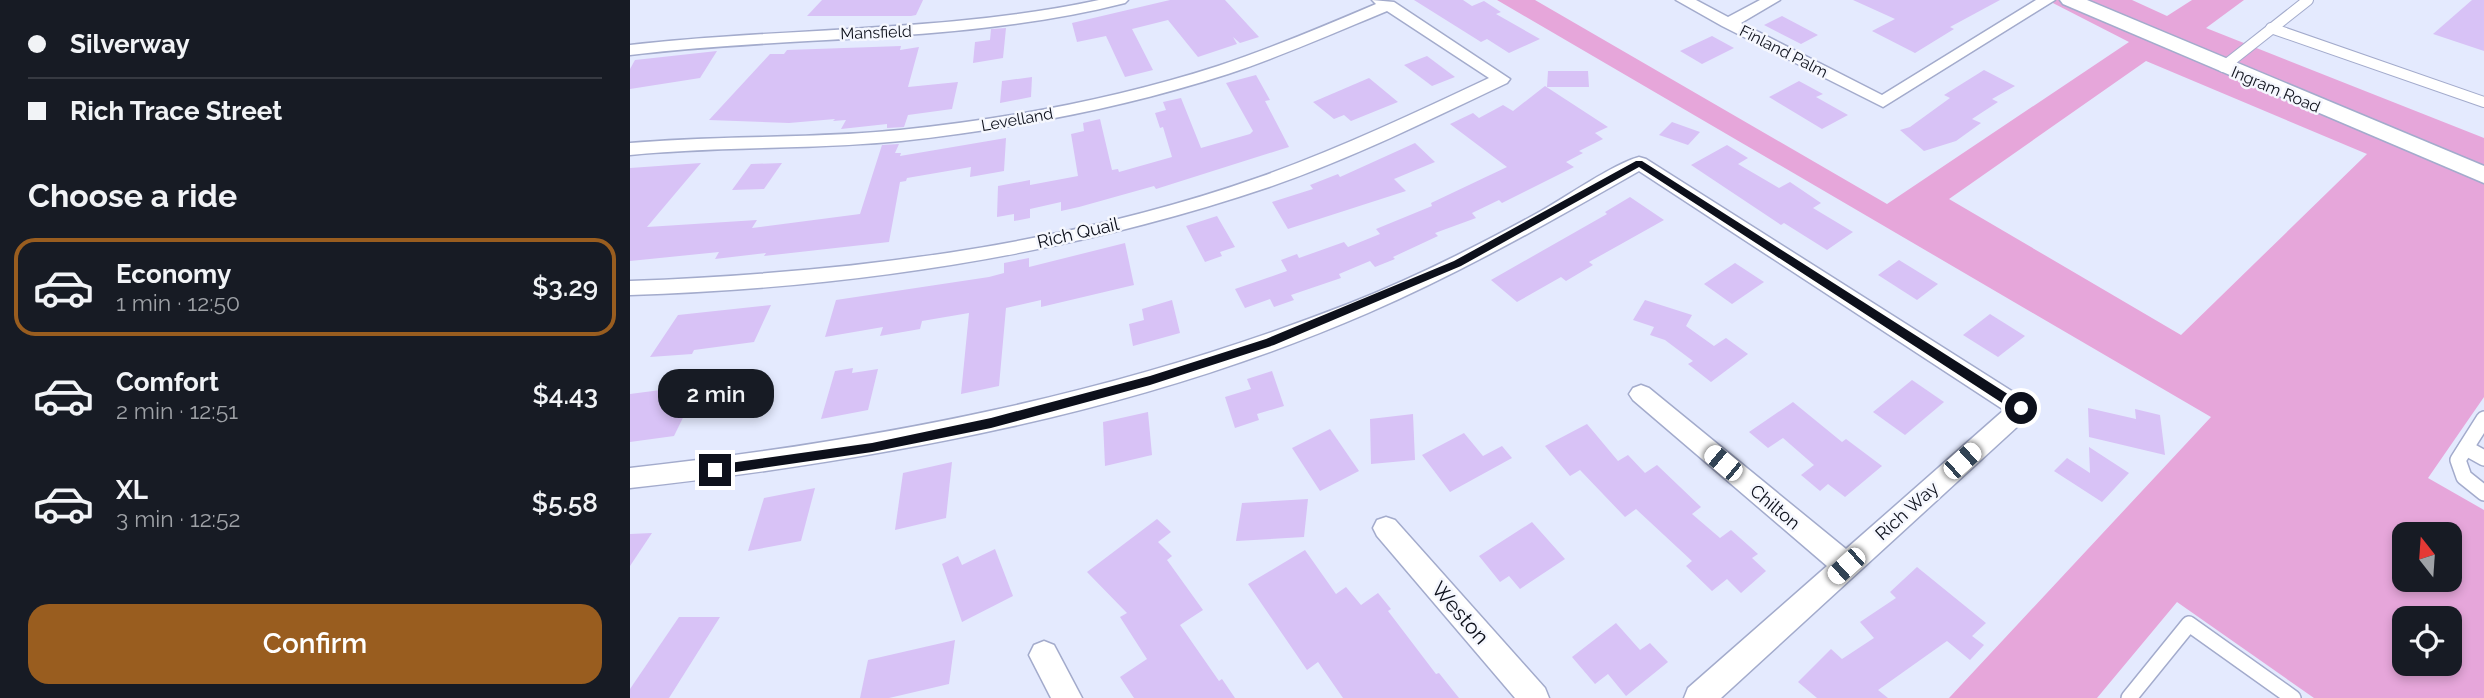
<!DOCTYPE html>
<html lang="en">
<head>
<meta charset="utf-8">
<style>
  :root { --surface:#171b24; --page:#242831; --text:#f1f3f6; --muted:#9ea1a6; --line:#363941; --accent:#995d1f }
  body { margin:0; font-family:Raleway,sans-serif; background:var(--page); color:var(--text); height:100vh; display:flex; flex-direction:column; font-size:26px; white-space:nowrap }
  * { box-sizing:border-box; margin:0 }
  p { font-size:23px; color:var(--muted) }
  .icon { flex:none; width:38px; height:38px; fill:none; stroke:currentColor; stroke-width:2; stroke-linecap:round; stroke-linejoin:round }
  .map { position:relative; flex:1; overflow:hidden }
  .side { display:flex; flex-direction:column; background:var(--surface); width:630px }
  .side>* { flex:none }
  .top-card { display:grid; align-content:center; height:154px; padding:0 28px; background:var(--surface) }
  .needle { width:46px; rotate:343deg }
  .tools { position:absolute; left:1762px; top:522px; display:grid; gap:14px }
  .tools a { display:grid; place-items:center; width:70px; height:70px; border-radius:14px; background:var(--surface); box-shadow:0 4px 10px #0003; font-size:35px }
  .end { position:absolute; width:32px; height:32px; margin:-16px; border:9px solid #0d101b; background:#fff; box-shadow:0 0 0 4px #fff }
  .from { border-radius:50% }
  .bubble { position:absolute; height:49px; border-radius:21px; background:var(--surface); box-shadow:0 4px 10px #0003; font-size:23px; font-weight:600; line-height:49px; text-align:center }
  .car { position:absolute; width:21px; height:42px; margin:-21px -10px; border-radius:9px; box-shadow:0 0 5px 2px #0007; background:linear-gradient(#fff 24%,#345 0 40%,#fff 0 76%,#345 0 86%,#fff 0) }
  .top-card b { display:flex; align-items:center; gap:24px; height:66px; font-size:26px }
  .top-card b+b { border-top:2px solid var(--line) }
  .top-card i { width:18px; height:18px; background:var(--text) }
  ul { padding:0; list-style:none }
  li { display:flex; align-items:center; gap:21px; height:98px; margin:0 14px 10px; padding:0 14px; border:4px solid transparent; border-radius:21px }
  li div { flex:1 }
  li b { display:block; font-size:26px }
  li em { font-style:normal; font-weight:600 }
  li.active { border-color:var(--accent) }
  li>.icon { width:63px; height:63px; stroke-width:1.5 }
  h2 { padding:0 28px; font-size:32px; line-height:84px }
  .action { display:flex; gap:14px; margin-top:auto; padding:14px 28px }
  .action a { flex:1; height:80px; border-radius:21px; background:var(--accent); color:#fff; font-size:28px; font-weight:600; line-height:80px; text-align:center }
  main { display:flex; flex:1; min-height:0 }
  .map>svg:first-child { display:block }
  .green { fill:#e6a6da; fill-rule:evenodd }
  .building { fill:#d8c2f6 }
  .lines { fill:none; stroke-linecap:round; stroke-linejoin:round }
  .service-far1-casing { stroke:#a3abcc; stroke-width:12 }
  .service-casing { stroke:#a3abcc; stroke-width:18 }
  .minor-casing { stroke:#a3abcc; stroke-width:3 }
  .tertiary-casing { stroke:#a3abcc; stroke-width:3 }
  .service-far1 { stroke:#fff; stroke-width:10 }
  .service { stroke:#fff; stroke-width:15 }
  .minor { fill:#fff; fill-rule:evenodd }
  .tertiary { fill:#fff; fill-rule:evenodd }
  .route { fill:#0d101b }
  .labels { text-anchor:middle; stroke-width:5; stroke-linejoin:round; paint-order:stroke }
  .far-street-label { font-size:16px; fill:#0d101b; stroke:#f5f7fe }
  .street-label { font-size:18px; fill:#0d101b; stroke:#f5f7fe }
  .near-street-label { font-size:21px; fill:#0d101b; stroke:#f5f7fe }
</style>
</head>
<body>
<main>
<section class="side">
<div class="top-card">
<b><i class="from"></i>Silverway</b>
<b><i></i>Rich Trace Street</b>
</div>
<h2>Choose a ride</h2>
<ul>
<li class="active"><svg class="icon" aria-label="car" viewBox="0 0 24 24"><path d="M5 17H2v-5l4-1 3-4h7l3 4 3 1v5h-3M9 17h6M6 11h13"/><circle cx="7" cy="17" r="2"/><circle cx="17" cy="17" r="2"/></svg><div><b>Economy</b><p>1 min · 12:50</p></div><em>$3.29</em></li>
<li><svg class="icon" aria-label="car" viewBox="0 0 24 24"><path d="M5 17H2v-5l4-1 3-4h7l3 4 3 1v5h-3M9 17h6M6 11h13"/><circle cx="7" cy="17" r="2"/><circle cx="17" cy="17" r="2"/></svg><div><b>Comfort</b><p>2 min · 12:51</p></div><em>$4.43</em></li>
<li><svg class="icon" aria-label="car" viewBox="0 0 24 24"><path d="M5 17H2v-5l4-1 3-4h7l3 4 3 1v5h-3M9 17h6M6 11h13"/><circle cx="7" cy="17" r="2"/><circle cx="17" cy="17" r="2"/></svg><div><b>XL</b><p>3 min · 12:52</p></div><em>$5.58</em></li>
</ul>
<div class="action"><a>Confirm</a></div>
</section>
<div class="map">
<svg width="1854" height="698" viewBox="0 0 1854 698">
  <rect width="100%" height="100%" fill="#e4eafe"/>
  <path class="green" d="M867,0H905L1257,204L1499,42L1417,0H1502L1537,16L1562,0H1614L1576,28L1854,138V397L1798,478L1854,510V698H1684L1547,602L1467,698H1319L1581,417ZM1516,61L1737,154L1551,335L1319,199ZM1774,534H1820V579H1774ZM1774,618H1820V663H1774Z"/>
  <g class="building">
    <path d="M192,0H293L286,15L281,16H177Z"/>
    <path d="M540,0H595L629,37L610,43L603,37L607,44L568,57L538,20L502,29L523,70L495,77L476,36L447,42L442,23Z"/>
    <path d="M784,0H833L842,6L854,1L871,12L866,14L910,39L879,53L857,39L851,42Z"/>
    <path d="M1223,0H1370L1320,27L1324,29L1285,53L1242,31L1265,19Z"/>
    <path d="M1842,0H1854V51L1803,34Z"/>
    <path d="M1152,16L1188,35L1171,44L1134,25Z"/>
    <path d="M376,28L373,58L343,63L345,42L360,40L361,29Z"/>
    <path d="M1082,36L1104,48L1072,64L1050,51Z"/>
    <path d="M271,46L270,50L289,47L278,87L328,82L322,109L278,115L274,127L257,128V124L211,129L216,120L203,121L205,119L159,123L79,120L140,54H154L157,50Z"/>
    <path d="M87,51L70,78L0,89V69L5,60Z"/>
    <path d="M797,56L825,77L802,86L774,65Z"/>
    <path d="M1354,70L1385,86L1362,99L1368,102L1342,119L1351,123L1326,141L1294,151L1270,130L1280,127L1320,98L1314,95Z"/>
    <path d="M918,71H958L959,87H917Z"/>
    <path d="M626,75L640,100L635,101L659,147L526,189L524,186L449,207L431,211V202L400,209V218L384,221V214L367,217L368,186L400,180V185L448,176L441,134L454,131L453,123L470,119L482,170L488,169L489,172L542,157L533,127L530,128L525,113L536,110L533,102L551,98L571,148L620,134L623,131L596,83Z"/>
    <path d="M402,77L401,97L370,103L372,81Z"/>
    <path d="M739,78L768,102L721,121L714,115L704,119L683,102Z"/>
    <path d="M1169,81L1193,94L1186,97L1218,115L1192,129L1139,97Z"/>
    <path d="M915,86L978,127L965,133L973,139L949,151L953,153L936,162L944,167L872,203L869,200L842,213L846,218L805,233L808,236L763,257L765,259L745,267L740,261L709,274L711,278L661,295L664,300L644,307L640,299L615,308L605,289L657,271L651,260L667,254L669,258L714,242L718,247L750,234L746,229L802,206L801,203L877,167L820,124L843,113L849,118L873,105L883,111Z"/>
    <path d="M1042,122L1070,132L1058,145L1029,135Z"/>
    <path d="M376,138L374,171L340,177L341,167L277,178L276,181L270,182L259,242L134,256L136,253L85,259L89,252L0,261V168L71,163L17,227L127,220L122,228L230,214L252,145L269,144L265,153H271L270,156Z"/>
    <path d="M785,143L805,162L764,179L776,191L658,229L642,202L683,189L680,185L708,174L710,177Z"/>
    <path d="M1097,145L1118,158L1108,164L1149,188L1160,182L1191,203L1183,208L1223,232L1197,250L1154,223L1151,225L1061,165Z"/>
    <path d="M152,163L134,189L102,190L121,164Z"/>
    <path d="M1000,197L1034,220L959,262L963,265L936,281L931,277L887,302L861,280L977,214L975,212Z"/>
    <path d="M587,216L605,247L590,252L592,256L575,262L556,226Z"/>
    <path d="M495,243L504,285L411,307V300L376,308L369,386L331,394L339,313L292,321L290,329L250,336L253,327L195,337L206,300L359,277L374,273V263L399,258V267Z"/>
    <path d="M1269,260L1308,284L1287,300L1248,275Z"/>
    <path d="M1105,263L1134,282L1102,304L1074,284Z"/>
    <path d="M542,300L550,333L503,346L499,324L514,320L512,309Z"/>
    <path d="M1015,300L1062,315L1056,326L1084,346L1096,338L1118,354L1081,382L1058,364L1063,361L1035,340L1020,335L1024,327L1003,320Z"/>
    <path d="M141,305L124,342L64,350L62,354L20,357L48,315Z"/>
    <path d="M1360,314L1395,336L1368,357L1333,335Z"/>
    <path d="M223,368L222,373L248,369L238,410L191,419L205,371Z"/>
    <path d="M642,371L654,406L627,414L629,420L605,428L595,397L621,389L617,379Z"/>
    <path d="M1282,380L1314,402L1275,435L1243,412Z"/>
    <path d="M69,385L44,436L0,442V394Z"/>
    <path d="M1163,402L1212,442L1216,439L1252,466L1215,497L1198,484L1190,491L1171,475L1184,465L1153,438L1138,448L1119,432Z"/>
    <path d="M1458,408L1506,419L1505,409L1530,415L1535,455L1459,437Z"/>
    <path d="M518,412L522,455L475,466L473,422Z"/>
    <path d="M783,414L785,460L741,464L740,419Z"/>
    <path d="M957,424L988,461L998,455L1015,473L1027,465L1071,507L1062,514L1090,538L1101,530L1128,554L1122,558L1136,571L1111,593L1097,579L1082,591L1056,566L1062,561L1006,509L995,517L950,470L940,476L915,446Z"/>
    <path d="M700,429L729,471L690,491L662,448Z"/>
    <path d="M834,433L853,456L872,446L882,458L820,492L792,455Z"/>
    <path d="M1459,447L1499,473L1472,502L1424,471L1437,458L1460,473Z"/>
    <path d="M322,462L316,518L265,530L273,473Z"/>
    <path d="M185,488L171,541L118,551L134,498Z"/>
    <path d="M678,499L674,537L606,541L612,503Z"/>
    <path d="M527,519L541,532L528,542L542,556L537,560L573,610L550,625L589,681L592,679L605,698H504L490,677L517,659L490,617L497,613L457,572Z"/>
    <path d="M902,522L935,559L890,589L879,576L870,582L849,556Z"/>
    <path d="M22,533L0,566V534Z"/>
    <path d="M365,549L383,596L332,622L312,564L328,556L332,565Z"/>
    <path d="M675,550L706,594L716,587L731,605L748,593L761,609L758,611L806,674L809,673L829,698H713L688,662L677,670L618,584Z"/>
    <path d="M1287,567L1356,623L1342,636L1354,645L1340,660L1317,641L1248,690L1258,698H1187L1168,682L1201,649L1212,659L1244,638L1230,622L1266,598L1260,592Z"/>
    <path d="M49,617H90L39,698H0V689Z"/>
    <path d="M986,623L1010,650L1020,643L1038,662L996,696L978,674L965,684L942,657Z"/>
    <path d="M325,640L319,684L259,698H230L238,660Z"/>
  </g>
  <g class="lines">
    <g class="service-far1-casing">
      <g id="service-far1">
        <path d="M1641,28L1854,102"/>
        <path d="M1593,67L1678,0"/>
      </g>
    </g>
    <g class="service-casing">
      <g id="service">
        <path d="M1854,419L1828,460L1834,477L1854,493"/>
        <path d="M1836,448L1854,458"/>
        <path d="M1499,698L1559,624L1663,698"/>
      </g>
    </g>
    <g class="minor-casing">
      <g id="minor">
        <path d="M469,0H498L495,3C333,44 165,35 0,55V45C156,27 315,33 469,0Z"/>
        <path d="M742,0L764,2L880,79L877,83C799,120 721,159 639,187C432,257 218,288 0,295V281C213,273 428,248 630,177C708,149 783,114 859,78L757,11C704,33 652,56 598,74C493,108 381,129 271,141C181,150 90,146 0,155V143C90,135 180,139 270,130C377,119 486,99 588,66C642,48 694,26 746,4Z"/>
        <path d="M1046,0H1066L1098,17L1130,0H1150L1111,23L1252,95L1406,0H1425L1253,107L1092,26Z"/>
        <path d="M1009,157L1016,159L1399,402L1403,409L1399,416L1091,698H1054L1058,688L1197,566L1003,400L999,394L1003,388L1011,385L1019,388L1216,549L1374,410L1009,171C920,222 832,272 738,313C505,414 251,460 0,488V468C250,440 482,396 718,304C784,278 848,246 911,211C936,197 983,164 1009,157Z"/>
        <path d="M756,517L765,520L915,688L919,698H885L747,536L743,528L747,520Z"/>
        <path d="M414,641L424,645L452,698H421L399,655L404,645Z"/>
      </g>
    </g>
    <g class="tertiary-casing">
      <path id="tertiary" d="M1430,0H1457L1854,166V183L1433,4Z"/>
    </g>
    <use href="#service-far1" class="service-far1"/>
    <use href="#service" class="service"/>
    <use href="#minor" class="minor"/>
    <use href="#tertiary" class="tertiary"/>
  </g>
  <path class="route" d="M1006,161H1012L1395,405V412H1386L1009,167L831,266L644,345L520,385L361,428L242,452L85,475L79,470L85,465L242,443L361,418L520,376L636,339L824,261Z"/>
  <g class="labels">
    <g class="far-street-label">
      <text transform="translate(246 32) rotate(-2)" y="6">Mansfield</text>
      <text transform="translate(1154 51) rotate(27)" y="6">Finland Palm</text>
      <text transform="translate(1646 89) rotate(23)" y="6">Ingram Road</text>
      <text transform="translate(387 119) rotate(-10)" y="6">Levelland</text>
    </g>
    <g class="street-label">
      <text transform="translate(448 233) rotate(-13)" y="6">Rich Quail</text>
      <text transform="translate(1145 507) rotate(40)" y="6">Chilton</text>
      <text transform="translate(1277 511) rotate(-42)" y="6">Rich Way</text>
    </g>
    <g class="near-street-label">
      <text transform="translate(830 613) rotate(49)" y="7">Weston</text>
    </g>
  </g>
</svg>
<div class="tools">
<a><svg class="needle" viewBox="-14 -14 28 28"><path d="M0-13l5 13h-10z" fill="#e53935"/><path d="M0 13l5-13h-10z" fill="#9ea1a6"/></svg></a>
<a><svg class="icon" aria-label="locate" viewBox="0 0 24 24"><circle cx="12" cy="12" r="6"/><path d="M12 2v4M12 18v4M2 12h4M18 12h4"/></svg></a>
</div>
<i class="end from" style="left:1391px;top:408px"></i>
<i class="end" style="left:85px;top:470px"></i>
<div class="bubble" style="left:28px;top:369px;width:116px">2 min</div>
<i class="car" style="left:1332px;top:461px;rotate:48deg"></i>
<i class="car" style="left:1093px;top:463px;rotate:310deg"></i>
<i class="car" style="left:1216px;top:566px;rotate:228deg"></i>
</div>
</main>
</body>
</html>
